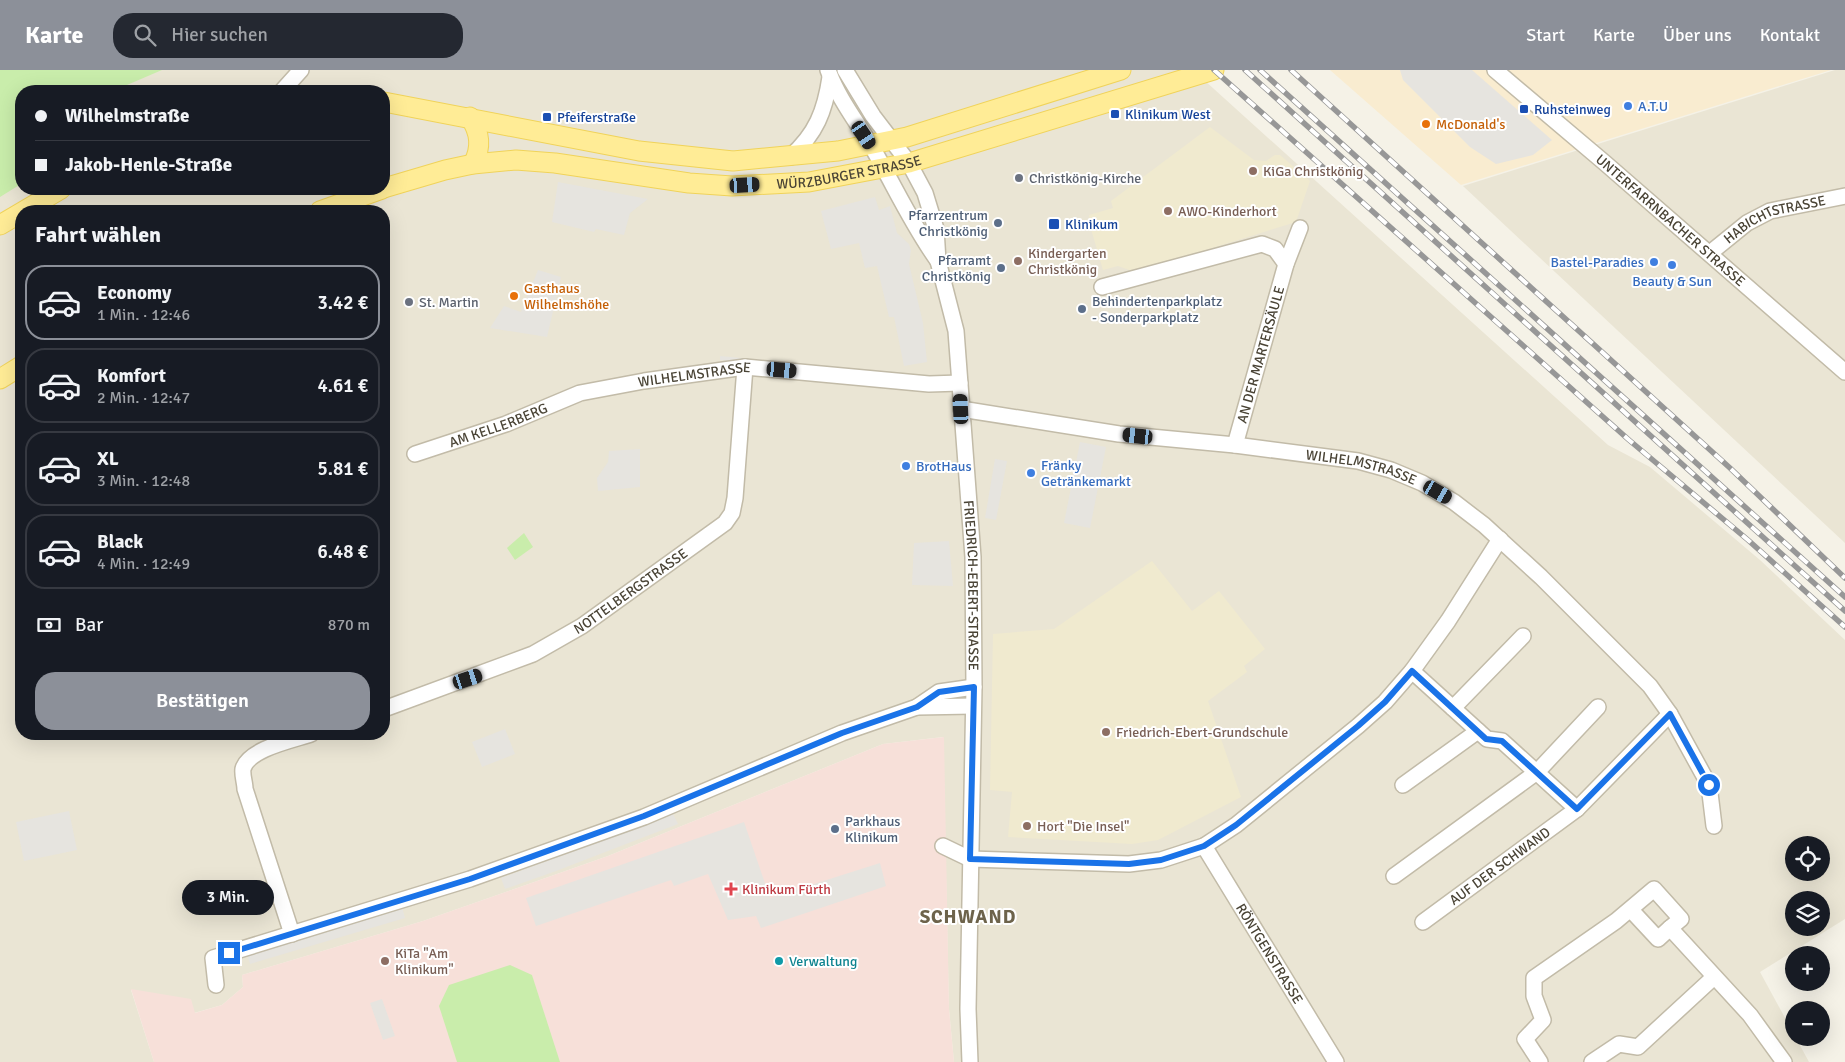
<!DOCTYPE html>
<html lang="de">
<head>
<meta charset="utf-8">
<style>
  :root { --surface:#171b24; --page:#242831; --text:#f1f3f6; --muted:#9ea1a6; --line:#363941; --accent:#8c9099 }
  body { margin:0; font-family:Signika,sans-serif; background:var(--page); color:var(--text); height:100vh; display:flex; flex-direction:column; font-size:19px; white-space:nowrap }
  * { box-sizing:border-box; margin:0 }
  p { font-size:16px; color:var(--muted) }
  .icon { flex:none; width:28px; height:28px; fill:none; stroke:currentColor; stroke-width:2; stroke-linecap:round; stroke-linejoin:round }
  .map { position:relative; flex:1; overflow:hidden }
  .sheet { position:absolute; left:15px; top:135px; width:375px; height:535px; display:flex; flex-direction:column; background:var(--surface); border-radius:20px; box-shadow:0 5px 20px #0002 }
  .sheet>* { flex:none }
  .guide { position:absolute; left:15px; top:15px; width:375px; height:110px; border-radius:20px; box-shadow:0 5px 20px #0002; display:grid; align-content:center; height:110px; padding:0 20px; background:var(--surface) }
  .buttons { position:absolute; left:1785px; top:766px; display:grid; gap:10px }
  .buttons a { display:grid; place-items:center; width:45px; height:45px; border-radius:50%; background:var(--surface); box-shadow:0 5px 20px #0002; font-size:25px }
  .end { position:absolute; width:22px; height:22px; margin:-11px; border:6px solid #1a73e8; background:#fff; box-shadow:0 0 0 2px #fff }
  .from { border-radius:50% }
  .bubble { position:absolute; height:35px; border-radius:18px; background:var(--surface); box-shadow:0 5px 20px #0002; font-size:16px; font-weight:600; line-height:35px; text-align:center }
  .car { position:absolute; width:15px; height:30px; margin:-15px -8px; border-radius:6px; box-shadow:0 0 4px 1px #0007; background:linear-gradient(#222 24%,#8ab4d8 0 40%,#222 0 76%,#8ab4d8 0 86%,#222 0) }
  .guide b { display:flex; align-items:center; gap:18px; height:48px; font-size:19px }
  .guide b+b { border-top:1px solid var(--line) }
  .guide i { width:12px; height:12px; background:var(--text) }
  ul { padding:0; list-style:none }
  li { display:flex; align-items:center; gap:15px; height:75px; margin:0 10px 8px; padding:0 10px; border:2px solid var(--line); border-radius:20px }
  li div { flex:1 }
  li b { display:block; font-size:19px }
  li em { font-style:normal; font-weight:600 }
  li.selected { border-color:var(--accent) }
  li>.icon { width:45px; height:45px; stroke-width:1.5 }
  h2 { padding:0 20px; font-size:22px; line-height:60px }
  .pay { display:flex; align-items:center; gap:12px; height:55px; padding:0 20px; font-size:19px }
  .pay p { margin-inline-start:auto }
  .button { display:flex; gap:10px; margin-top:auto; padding:10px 20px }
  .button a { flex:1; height:58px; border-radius:20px; background:var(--accent); color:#fff; font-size:20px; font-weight:600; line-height:58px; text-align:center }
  header { display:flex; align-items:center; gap:30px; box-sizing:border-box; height:70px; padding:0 25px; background:var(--accent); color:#fff }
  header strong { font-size:24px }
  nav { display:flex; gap:28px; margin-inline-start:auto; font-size:18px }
  .search { width:350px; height:45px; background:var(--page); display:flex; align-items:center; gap:12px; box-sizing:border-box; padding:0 18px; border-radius:20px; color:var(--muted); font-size:19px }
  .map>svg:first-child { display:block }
  .residential { fill:#eae5d4; fill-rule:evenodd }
  .commercial { fill:#f9ecd0 }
  .education { fill:#f0eacf }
  .medical { fill:#f7e0d9 }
  .green { fill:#c9edab }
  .parking { fill:#e6e4df }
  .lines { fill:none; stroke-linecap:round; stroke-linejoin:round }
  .minor-casing { stroke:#c2bba8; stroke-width:18 }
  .major-casing { stroke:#f0d35a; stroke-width:21 }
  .minor { stroke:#fff; stroke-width:15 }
  .major { stroke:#ffec96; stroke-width:19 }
  .rail-casing { stroke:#979797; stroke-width:5.5 }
  .rail { stroke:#fff; stroke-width:4; stroke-dasharray:11; stroke-linecap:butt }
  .route { stroke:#1a73e8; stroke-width:6 }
  .shop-dot { fill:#3f7fe0; stroke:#fff; stroke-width:2 }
  .transit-dot { fill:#1a4fb4; stroke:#fff; stroke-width:2 }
  .food-dot { fill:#e8710a; stroke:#fff; stroke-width:2 }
  .education-dot { fill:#8d6e63; stroke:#fff; stroke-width:2 }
  .worship-dot { fill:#6b7280; stroke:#fff; stroke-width:2 }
  .service-dot { fill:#5c6f8a; stroke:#fff; stroke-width:2 }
  .health-dot { fill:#e0444e; stroke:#fff; stroke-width:2 }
  .culture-dot { fill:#0f9aa8; stroke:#fff; stroke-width:2 }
  .labels { text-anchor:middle; stroke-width:4; stroke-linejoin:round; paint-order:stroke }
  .shop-label { font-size:14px; fill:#366cbe; stroke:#fff; text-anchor:start }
  .transit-label { font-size:14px; fill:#164399; stroke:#fff; text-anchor:start }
  .food-label { font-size:14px; fill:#c56008; stroke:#fff; text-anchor:start }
  .street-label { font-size:14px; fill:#494335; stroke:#fff }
  .education-label { font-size:14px; fill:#785e54; stroke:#fff; text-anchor:start }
  .worship-label { font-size:14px; fill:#5b616d; stroke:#fff; text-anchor:start }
  .service-label { font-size:14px; fill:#4e5e75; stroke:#fff; text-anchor:end }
  .health-label { font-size:14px; fill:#be3a42; stroke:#fff; text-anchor:start }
  .culture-label { font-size:14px; fill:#0d838f; stroke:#fff; text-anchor:start }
  .district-label { font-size:19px; font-weight:bold; letter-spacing:1px; fill:#6d634b; stroke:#fff }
</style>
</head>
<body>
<header>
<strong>Karte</strong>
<div class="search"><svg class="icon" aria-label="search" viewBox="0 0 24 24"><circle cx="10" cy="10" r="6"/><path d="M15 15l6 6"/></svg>Hier suchen</div>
<nav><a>Start</a><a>Karte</a><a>Über uns</a><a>Kontakt</a></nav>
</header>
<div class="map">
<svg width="1845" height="992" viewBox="0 0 1845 992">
  <rect width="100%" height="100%" fill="#f5f2e7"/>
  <g class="residential">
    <path d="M0,0H1193L1608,375L1650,397L1760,490L1845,570V849L1760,902L1809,992H954L949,939L943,667L883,674L608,786L423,851L242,905L243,917L222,935L194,943L131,920L154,992H0ZM21,21H384V119H21ZM21,141H384V664H21ZM1794,775H1821V802H1794ZM1794,830H1821V858H1794Z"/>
    <path d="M1835,0H1845V473L1463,116Z"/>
  </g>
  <path class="commercial" d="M1330,0H1831L1461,115Z"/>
  <g class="education">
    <path d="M1210,57L1254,90L1266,91L1275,85H1280L1310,111L1296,152L1135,202L1118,196L1103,200L1091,159L1089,145L1113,138L1111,131Z"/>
    <path d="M1152,491L1192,541L1219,521L1265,579L1244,596L1247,602L1208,631L1241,727L1158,770L1132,774L1008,767L1012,722L990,720L993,564L1054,559Z"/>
  </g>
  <path class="medical" d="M944,667L949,939L954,992H154L131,919L191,929L195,943L222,935L243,917L242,905L423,851L608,786L883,674Z"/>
  <g class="green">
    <path d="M0,0H162L113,21H21V114L0,127Z"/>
    <path d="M524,463L533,477L515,490L507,478Z"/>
    <path d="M510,895L532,905L560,992H457L439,936L449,915Z"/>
  </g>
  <g class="parking">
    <path d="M1400,0H1472L1552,70L1533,85L1496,94L1470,77L1403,10Z"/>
    <path d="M558,112L648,129L630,143L624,165L596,159L594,162L552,152Z"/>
    <path d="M875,127L879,140L890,136L897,163L909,174L911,180L909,194L923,253L927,292L904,296L894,247H889L877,196L865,198L859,173L831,179L821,141Z"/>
    <path d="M538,200L561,207L547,267L490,258L504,236L521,242Z"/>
    <path d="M720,286L763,290L762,294L720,290Z"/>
    <path d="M1080,372L1106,377L1090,458L1064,453Z"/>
    <path d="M640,379V417L598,421L597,408L608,392L609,381Z"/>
    <path d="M995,389L1007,391L996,450L985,448Z"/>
    <path d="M949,471L953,516L912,515L914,473Z"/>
    <path d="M505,659L515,684L482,697L472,672Z"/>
    <path d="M69,741L77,780L24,791L16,752Z"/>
    <path d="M673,744L678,754L556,801L505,819L501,808Z"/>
    <path d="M744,752L770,828L880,793L886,816L761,858L756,846L728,850L708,804L674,816L671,810L536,856L526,828Z"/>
    <path d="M402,837L405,848L250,894L247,884Z"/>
    <path d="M382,929L395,966L383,970L370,933Z"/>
  </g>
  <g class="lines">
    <g class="minor-casing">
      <g id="minor">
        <path d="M828,0C838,28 857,52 872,77C894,115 912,155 938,191"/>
        <path id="s1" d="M845,0L873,46L909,93L925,123L936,159L938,191L956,261L973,487L974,617L968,939L970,992"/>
        <path id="s2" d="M1495,0L1605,93L1845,302"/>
        <path d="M282,21L301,0"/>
        <path d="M790,87C816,64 825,41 830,7"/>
        <path id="s3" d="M1710,183L1747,153L1770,141L1845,126"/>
        <path d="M1102,217L1262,174L1275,179L1286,194"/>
        <path id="s4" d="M961,339L1119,364L1235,375L1358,391L1391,400L1422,413L1454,432L1484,455L1541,507L1650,616L1670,644L1709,715L1714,756"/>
        <path id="s5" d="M1235,375L1286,194L1300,158"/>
        <path id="s6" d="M415,384L506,354L580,323L644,311L745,297L929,314L960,313"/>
        <path d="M1412,601L1487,669L1502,671L1577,739"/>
        <path d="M917,637L973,636"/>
        <path d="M1453,638L1523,566"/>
        <path id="s7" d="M384,639L533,584L582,556L725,453L732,443L735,428L745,297"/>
        <path d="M1403,715L1478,661"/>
        <path d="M943,776L970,789L1129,794L1161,790L1204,776L1236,755L1358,656L1385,632L1412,601L1448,551L1500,469"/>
        <path id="s8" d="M1204,776L1336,992"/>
        <path d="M1394,806L1537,702L1598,637"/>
        <path d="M1631,840L1658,869L1670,858L1750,945L1784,992"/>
        <path id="s9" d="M1423,852L1577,739L1670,644"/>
        <path d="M292,864L245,719C245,713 242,705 243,699C248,679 293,670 311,664"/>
        <path d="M216,915L213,888L470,809L644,747L842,663L917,637L939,622L974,617"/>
        <path d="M1540,992L1525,969L1543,950L1534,926V908L1616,851L1654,819L1681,849L1670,858"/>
        <path d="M1592,992L1619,974L1638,977L1714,907"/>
      </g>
    </g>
    <g class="major-casing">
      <g id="major">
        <path d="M384,32L639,81L733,91L838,81L907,67L1121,0"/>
        <path d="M470,47C480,63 482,77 473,94"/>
        <path id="s10" d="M384,118L445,100L473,94L516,90L555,93L689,113L732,116L809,112L909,93L1214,0"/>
        <path d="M320,141L382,119"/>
        <path d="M0,155L61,119"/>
        <path d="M0,309L21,296"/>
      </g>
    </g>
    <use href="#minor" class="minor"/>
    <use href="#major" class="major"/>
    <g class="rail-casing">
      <g id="rail">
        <path d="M1214,0L1629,370L1748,470L1845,557"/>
        <path d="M1245,0L1845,541"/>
        <path d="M1260,0L1845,527"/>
        <path d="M1291,0L1730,398L1845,508"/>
      </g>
    </g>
    <use href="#rail" class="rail"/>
  </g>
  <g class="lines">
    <path class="route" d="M229,883L470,809L644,746L842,663L917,637L939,622L974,617L970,789L1129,794L1161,790L1204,776L1236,755L1358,656L1385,632L1412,601L1486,669L1502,671L1577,739L1670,644L1709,715"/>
  </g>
  <g class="shop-dot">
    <circle cx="1628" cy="36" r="5"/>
    <circle cx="1654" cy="192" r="5"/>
    <circle cx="1672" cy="195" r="5"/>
    <circle cx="906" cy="396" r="5"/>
    <circle cx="1031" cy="403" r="5"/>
  </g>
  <g class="transit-dot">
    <rect x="1519" y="34" width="10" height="10" rx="2.5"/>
    <rect x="1110" y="39" width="10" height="10" rx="2.5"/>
    <rect x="542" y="42" width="10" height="10" rx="2.5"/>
    <rect x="1048" y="148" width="12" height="12" rx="2.5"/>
  </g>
  <g class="food-dot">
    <circle cx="1426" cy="54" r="5"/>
    <circle cx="514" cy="226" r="5"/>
  </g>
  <g class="education-dot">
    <circle cx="1253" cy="101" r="5"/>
    <circle cx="1168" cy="141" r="5"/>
    <circle cx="1018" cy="191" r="5"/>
    <circle cx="1106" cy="662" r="5"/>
    <circle cx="1027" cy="756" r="5"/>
    <circle cx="385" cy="891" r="5"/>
  </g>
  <g class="worship-dot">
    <circle cx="1019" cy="108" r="5"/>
    <circle cx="409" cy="232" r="5"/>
  </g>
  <g class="service-dot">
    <circle cx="998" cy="153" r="5"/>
    <circle cx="1001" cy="198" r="5"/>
    <circle cx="1082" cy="239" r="5"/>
    <circle cx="835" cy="759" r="5"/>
  </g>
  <path class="health-dot" d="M728.5 811.5h5v5h5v5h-5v5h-5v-5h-5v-5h5z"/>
  <circle class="culture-dot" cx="779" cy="891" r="5"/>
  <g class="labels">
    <g class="shop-label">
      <text x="1638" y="41">A.T.U</text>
      <text x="1644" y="197" text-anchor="end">Bastel-Paradies</text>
      <text x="1672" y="216" text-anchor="middle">Beauty &amp; Sun</text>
      <text x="1041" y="400">Fränky<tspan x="1041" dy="16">Getränkemarkt</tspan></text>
      <text x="916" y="401">BrotHaus</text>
    </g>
    <g class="transit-label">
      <text x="1534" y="44">Ruhsteinweg</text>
      <text x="1125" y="49">Klinikum West</text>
      <text x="557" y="52">Pfeiferstraße</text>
      <text x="1065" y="159">Klinikum</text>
    </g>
    <g class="food-label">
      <text x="1436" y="59">McDonald's</text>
      <text x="524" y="223">Gasthaus<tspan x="524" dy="16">Wilhelmshöhe</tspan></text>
    </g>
    <g class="street-label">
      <text dy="5" stroke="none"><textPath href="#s10" startOffset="471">WÜRZBURGER STRASSE</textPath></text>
      <text dy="5" stroke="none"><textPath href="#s2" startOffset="231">UNTERFARRNBACHER STRASSE</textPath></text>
      <text dy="5" stroke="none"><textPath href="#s3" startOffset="75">HABICHTSTRASSE</textPath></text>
      <text dy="5" stroke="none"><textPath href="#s5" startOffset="94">AN DER MARTERSÄULE</textPath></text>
      <text dy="5" stroke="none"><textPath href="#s6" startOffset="292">WILHELMSTRASSE</textPath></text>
      <text dy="5" stroke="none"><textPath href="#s6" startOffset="88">AM KELLERBERG</textPath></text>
      <text dy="5" stroke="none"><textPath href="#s4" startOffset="405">WILHELMSTRASSE</textPath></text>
      <text dy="5" stroke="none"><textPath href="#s1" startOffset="544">FRIEDRICH-EBERT-STRASSE</textPath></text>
      <text dy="5" stroke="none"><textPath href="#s7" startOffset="275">NOTTELBERGSTRASSE</textPath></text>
      <text dy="5" stroke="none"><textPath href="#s9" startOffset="95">AUF DER SCHWAND</textPath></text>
      <text dy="5" stroke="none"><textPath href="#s8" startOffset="126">RÖNTGENSTRASSE</textPath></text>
    </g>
    <g class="education-label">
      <text x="1263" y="106">KiGa Christkönig</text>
      <text x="1178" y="146">AWO-Kinderhort</text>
      <text x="1028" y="188">Kindergarten<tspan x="1028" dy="16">Christkönig</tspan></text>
      <text x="1116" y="667">Friedrich-Ebert-Grundschule</text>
      <text x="1037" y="761">Hort "Die Insel"</text>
      <text x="395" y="888">KiTa "Am<tspan x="395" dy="16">Klinikum"</tspan></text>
    </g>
    <g class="worship-label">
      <text x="1029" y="113">Christkönig-Kirche</text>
      <text x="419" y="237">St. Martin</text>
    </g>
    <g class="service-label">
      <text x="988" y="150">Pfarrzentrum<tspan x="988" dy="16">Christkönig</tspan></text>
      <text x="991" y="195">Pfarramt<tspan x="991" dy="16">Christkönig</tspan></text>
      <text x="1092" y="236" text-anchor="start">Behindertenparkplatz<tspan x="1092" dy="16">- Sonderparkplatz</tspan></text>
      <text x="845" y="756" text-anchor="start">Parkhaus<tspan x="845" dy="16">Klinikum</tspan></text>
    </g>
    <g class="health-label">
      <text x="742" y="824">Klinikum Fürth</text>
    </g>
    <g class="culture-label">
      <text x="789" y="896">Verwaltung</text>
    </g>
    <g class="district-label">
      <text x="968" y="853">SCHWAND</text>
    </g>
  </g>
</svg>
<div class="buttons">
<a><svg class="icon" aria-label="locate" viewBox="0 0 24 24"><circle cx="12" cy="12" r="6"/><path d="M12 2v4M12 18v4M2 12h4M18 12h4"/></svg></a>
<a><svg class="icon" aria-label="layers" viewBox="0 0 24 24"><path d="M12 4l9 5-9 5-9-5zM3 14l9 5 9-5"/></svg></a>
<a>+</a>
<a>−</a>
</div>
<i class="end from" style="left:1709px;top:715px"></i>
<i class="end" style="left:229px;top:883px"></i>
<div class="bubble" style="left:182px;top:810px;width:92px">3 Min.</div>
<i class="car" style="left:864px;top:65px;rotate:146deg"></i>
<i class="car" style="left:745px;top:115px;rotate:87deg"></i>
<i class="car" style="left:782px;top:300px;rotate:95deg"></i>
<i class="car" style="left:961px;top:339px;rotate:357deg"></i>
<i class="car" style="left:1138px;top:366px;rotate:276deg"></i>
<i class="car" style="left:1438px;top:422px;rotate:120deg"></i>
<i class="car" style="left:468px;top:609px;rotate:72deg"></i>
<div class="guide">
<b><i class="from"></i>Wilhelmstraße</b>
<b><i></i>Jakob-Henle-Straße</b>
</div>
<section class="sheet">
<h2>Fahrt wählen</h2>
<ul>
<li class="selected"><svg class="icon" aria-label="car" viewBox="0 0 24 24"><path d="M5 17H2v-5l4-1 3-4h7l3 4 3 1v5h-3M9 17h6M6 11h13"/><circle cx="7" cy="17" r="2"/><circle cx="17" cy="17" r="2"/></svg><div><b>Economy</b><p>1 Min. · 12:46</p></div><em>3.42 €</em></li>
<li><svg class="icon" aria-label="car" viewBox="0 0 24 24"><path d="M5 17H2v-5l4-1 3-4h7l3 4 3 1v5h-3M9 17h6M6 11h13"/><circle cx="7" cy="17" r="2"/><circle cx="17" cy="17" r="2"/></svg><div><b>Komfort</b><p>2 Min. · 12:47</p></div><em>4.61 €</em></li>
<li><svg class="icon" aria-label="car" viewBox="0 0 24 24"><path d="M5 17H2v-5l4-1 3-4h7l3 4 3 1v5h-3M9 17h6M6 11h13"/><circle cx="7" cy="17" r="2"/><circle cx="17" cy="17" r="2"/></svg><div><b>XL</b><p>3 Min. · 12:48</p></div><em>5.81 €</em></li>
<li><svg class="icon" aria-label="car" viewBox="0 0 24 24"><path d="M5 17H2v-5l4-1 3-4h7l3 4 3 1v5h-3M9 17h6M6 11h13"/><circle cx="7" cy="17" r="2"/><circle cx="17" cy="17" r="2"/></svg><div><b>Black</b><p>4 Min. · 12:49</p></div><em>6.48 €</em></li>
</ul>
<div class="pay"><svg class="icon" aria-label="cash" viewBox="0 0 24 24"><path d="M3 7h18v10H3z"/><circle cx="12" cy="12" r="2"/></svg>Bar<p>870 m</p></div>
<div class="button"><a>Bestätigen</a></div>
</section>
</div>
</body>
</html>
